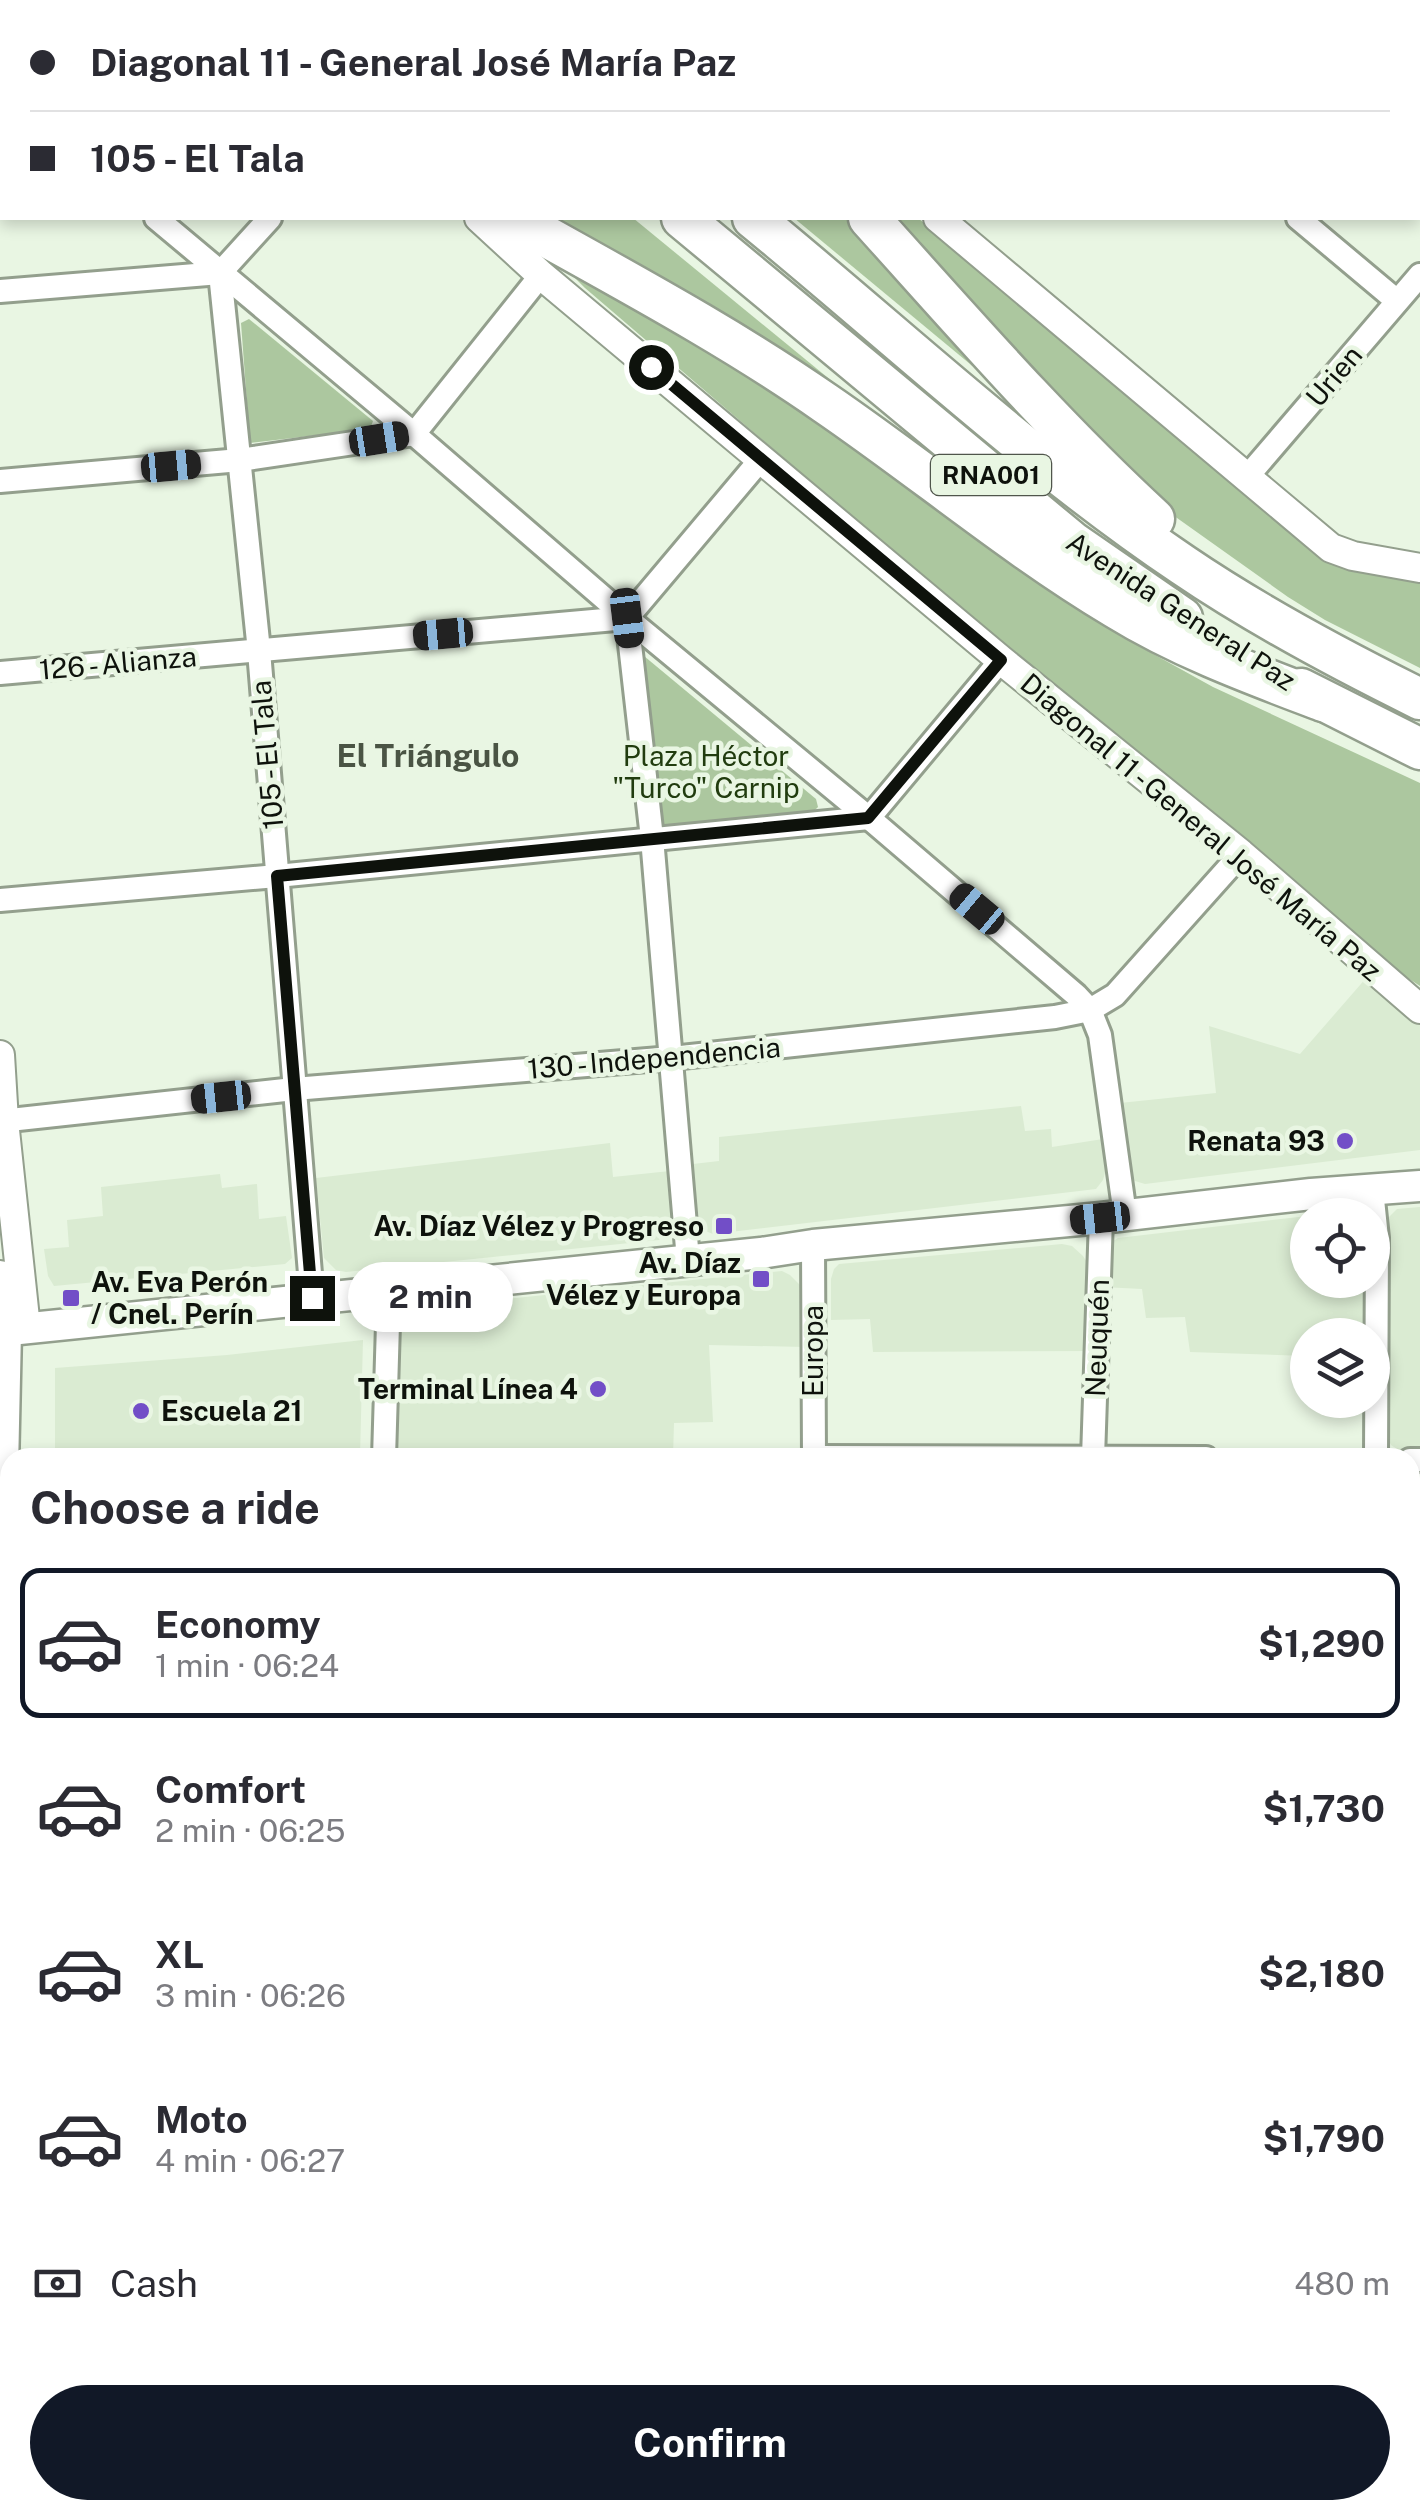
<!DOCTYPE html>
<html lang="en">
<head>
<meta charset="utf-8">
<style>
  :root { --surface:#fff; --page:#f2f2f3; --text:#2b2b33; --muted:#7c7c81; --line:#e1e1e2; --accent:#111827 }
  body { margin:0; font-family:"Public Sans",sans-serif; background:var(--page); color:var(--text); height:100vh; display:flex; flex-direction:column; font-size:38px; white-space:nowrap }
  * { box-sizing:border-box; margin:0 }
  p { font-size:32px; color:var(--muted) }
  .icon { flex:none; width:55px; height:55px; fill:none; stroke:currentColor; stroke-width:2; stroke-linecap:round; stroke-linejoin:round }
  .map { position:relative; flex:1; overflow:hidden }
  .panel { position:absolute; left:0px; top:1448px; width:1420px; height:1072px; display:flex; flex-direction:column; background:var(--surface); border-radius:30px 30px 0 0; box-shadow:0 5px 15px #0003 }
  .panel>* { flex:none }
  .banner { position:absolute; left:0px; top:0px; width:1420px; height:220px; box-shadow:0 5px 15px #0003; display:grid; align-content:center; height:220px; padding:0 30px; background:var(--surface) }
  .tools { position:absolute; left:1290px; top:1198px; display:grid; gap:20px }
  .tools a { display:grid; place-items:center; width:100px; height:100px; border-radius:50%; background:var(--surface); box-shadow:0 5px 15px #0003; font-size:50px }
  .end { position:absolute; width:45px; height:45px; margin:-22px; border:12px solid #0e120c; background:#fff; box-shadow:0 0 0 5px #fff }
  .from { border-radius:50% }
  .bubble { position:absolute; height:70px; border-radius:35px; background:var(--surface); box-shadow:0 5px 15px #0003; font-size:32px; font-weight:700; line-height:70px; text-align:center }
  .car { position:absolute; width:30px; height:60px; margin:-30px -15px; border-radius:12px; box-shadow:0 0 8px 2px #0007; background:linear-gradient(#222 24%,#8ab4d8 0 40%,#222 0 76%,#8ab4d8 0 86%,#222 0) }
  .banner b { display:flex; align-items:center; gap:35px; height:95px; font-size:38px }
  .banner b+b { border-top:2px solid var(--line) }
  .banner i { width:25px; height:25px; background:var(--text) }
  ul { padding:0; list-style:none }
  li { display:flex; align-items:center; gap:30px; height:150px; margin:0 20px 15px; padding:0 10px; border:5px solid transparent; border-radius:20px }
  li div { flex:1 }
  li b { display:block; font-size:38px }
  li em { font-style:normal; font-weight:700 }
  li.on { border-color:var(--accent) }
  li>.icon { width:90px; height:90px; stroke-width:1.5 }
  h2 { padding:0 30px; font-size:45px; line-height:120px }
  .pay { display:flex; align-items:center; gap:25px; height:110px; padding:0 30px; font-size:38px }
  .pay p { margin-inline-start:auto }
  .button { display:flex; gap:20px; margin-top:auto; padding:20px 30px }
  .button a { flex:1; height:115px; border-radius:60px; background:var(--accent); color:#fff; font-size:40px; font-weight:700; line-height:115px; text-align:center }
  .map>svg:first-child { display:block }
  .built { fill:#daebd2 }
  .green { fill:#acc79f }
  .lines { fill:none; stroke-linecap:round; stroke-linejoin:round }
  .minor-tunnel { stroke:#c8d4c3; stroke-width:22; stroke-dasharray:22 11; stroke-linecap:butt }
  .minor-casing { stroke:#939f8d; stroke-width:28 }
  .tertiary-casing { stroke:#939f8d; stroke-width:32 }
  .secondary-casing { stroke:#939f8d; stroke-width:35 }
  .motorway-casing { stroke:#939f8d; stroke-width:45 }
  .minor { stroke:#fff; stroke-width:22 }
  .tertiary { stroke:#fff; stroke-width:28 }
  .secondary { stroke:#fff; stroke-width:30 }
  .motorway { stroke:#fff; stroke-width:40 }
  .route { stroke:#0e120c; stroke-width:12 }
  .poi-dot { fill:#724ec7; stroke:#e9f6e3; stroke-width:4 }
  .labels { text-anchor:middle; stroke-width:9; stroke-linejoin:round; paint-order:stroke }
  .shield { fill:#e9f6e3; stroke:#50564c; stroke-width:2.5 }
  .shield-label { font-size:25px; font-weight:bold; fill:#0e120c }
  .street-label { font-size:28px; fill:#0e120c; stroke:#e9f6e3 }
  .park-label { font-size:28px; fill:#213c0f; stroke:#e9f6e3 }
  .poi-label { font-size:28px; font-weight:bold; fill:#0e120c; stroke:#e9f6e3; text-anchor:end }
  .quarter-label { font-size:32px; font-weight:bold; fill:#4a5444; stroke:#e9f6e3 }
</style>
</head>
<body>
<div class="map">
<svg width="1420" height="2518" viewBox="0 0 1420 2518">
  <rect width="100%" height="100%" fill="#e9f6e3"/>
  <g class="built">
    <path d="M1367,977L1420,1023V1150L1145,1184L1135,1181L1127,1174L1120,1103L1216,1093L1209,1026L1300,1054Z"/>
    <path d="M1021,1106L1025,1131L1051,1129L1052,1147L1103,1139L1106,1169L1103,1180L1096,1189L713,1234L703,1230L695,1221L693,1164L719,1161V1137Z"/>
    <path d="M610,1143L613,1177L670,1171L675,1212L672,1224L659,1240L346,1272L336,1270L324,1258L316,1178Z"/>
    <path d="M220,1174L222,1188L257,1184L259,1219L286,1216L292,1258L285,1264L54,1286L48,1276L44,1249L69,1247L67,1220L103,1216L101,1187Z"/>
    <path d="M1420,1207V1453L1412,1454L1400,1451L1391,1445L1386,1435L1385,1226L1387,1219L1397,1209Z"/>
    <path d="M1307,1216L1308,1280H1367L1369,1335H1308L1307,1356L1190,1352L1185,1317L1146,1318L1142,1289L1103,1287L1107,1245L1118,1238Z"/>
    <path d="M1062,1244L1072,1246L1083,1256L1092,1270L1093,1351L873,1352L870,1319L831,1320V1279L834,1269L839,1264Z"/>
    <path d="M782,1271L790,1275L804,1289L805,1347L709,1345L713,1422L674,1423L673,1457L398,1458L399,1335L414,1314L427,1307Z"/>
    <path d="M363,1340L360,1455L227,1454L226,1458L55,1457V1368L227,1355Z"/>
  </g>
  <g class="green">
    <path d="M533,218H633L844,391L865,411Z"/>
    <path d="M794,218H854L1022,407Z"/>
    <path d="M885,218H918L1322,558L1335,564L1420,583V668L1325,620L1288,597L1170,513Z"/>
    <path d="M582,273L721,350L1128,640L1213,687L1420,783V986L1367,951L1050,686L585,288L574,277Z"/>
    <path d="M249,319L373,421L370,429L250,443L241,323Z"/>
    <path d="M644,656L816,799L818,807L813,812L663,829L636,666L639,658Z"/>
  </g>
  <g class="lines">
    <path class="minor-tunnel" d="M463,2L466,0"/>
    <g class="minor-casing">
      <g id="minor">
        <path d="M1040,0L1043,2"/>
        <path d="M1416,0L1420,3"/>
        <path d="M84,2L86,0"/>
        <path d="M775,2L777,0"/>
        <path d="M1138,2L1140,0"/>
        <path d="M0,94L2,93"/>
        <path d="M156,218L414,434L627,618L869,818L1076,995L1090,1010L1100,1035L1125,1215"/>
        <path d="M1298,218L1397,301"/>
        <path d="M220,273L259,651L312,1298"/>
        <path d="M0,291L220,273L270,218"/>
        <path d="M1247,477L1420,275"/>
        <path d="M0,481L240,460L414,434L541,275"/>
        <path d="M627,618L652,838L688,1260"/>
        <path d="M0,673L627,618L761,459"/>
        <path d="M0,900L277,876L869,818L1001,660"/>
        <path d="M0,1121L294,1089L672,1058L1055,1017L1090,1010L1115,995L1241,854"/>
        <path d="M1372,1190L1377,1238L1376,1458"/>
        <path d="M813,1245L814,1458"/>
        <path d="M814,1457L1206,1458"/>
        <path d="M384,1458L389,1290"/>
        <path d="M1093,1458L1101,1218"/>
        <path d="M1410,1460H1420"/>
        <path d="M0,1625L10,1624"/>
        <path d="M1410,1883H1420"/>
        <path d="M1410,2320H1420"/>
        <path d="M1363,2510V2518"/>
        <path d="M378,2518V2510"/>
        <path d="M800,2518V2510"/>
      </g>
    </g>
    <g class="tertiary-casing">
      <g id="tertiary">
        <path d="M479,218L541,275L1001,660L1241,854L1420,1009"/>
        <path d="M938,218L1331,548L1353,556L1420,568"/>
        <path d="M0,1055L4,1121L26,1328"/>
        <path d="M0,1275L6,1331"/>
      </g>
    </g>
    <g class="secondary-casing">
      <g id="secondary">
        <path d="M0,1331L761,1253L813,1245L1101,1218L1311,1194L1420,1186"/>
        <path d="M0,1607L6,1331"/>
        <path d="M0,1855L1,2301L10,2325"/>
        <path d="M7,2518L10,2324"/>
      </g>
    </g>
    <g class="motorway-casing">
      <g id="motorway">
        <path d="M241,0L243,2"/>
        <path d="M421,0L424,2"/>
        <path d="M492,0L495,2"/>
        <path d="M670,0L672,2"/>
        <path d="M513,218C618,277 726,334 825,403C923,470 1014,547 1116,608C1181,648 1252,674 1323,701"/>
        <path d="M682,218L1072,542L1182,618"/>
        <path d="M753,218C895,334 1030,462 1183,565C1258,616 1339,659 1420,699"/>
        <path d="M869,218C961,320 1052,425 1154,519"/>
        <path d="M1301,689L1420,749"/>
      </g>
    </g>
    <use href="#minor" class="minor"/>
    <use href="#tertiary" class="tertiary"/>
    <use href="#secondary" class="secondary"/>
    <use href="#motorway" class="motorway"/>
  </g>
  <g class="lines">
    <path class="route" d="M312,1298L277,876L868,818L1001,660L651,367"/>
  </g>
  <g class="poi-dot">
    <circle cx="1345" cy="1141" r="10"/>
    <rect x="714" y="1216" width="20" height="20" rx="5"/>
    <rect x="751" y="1269" width="20" height="20" rx="5"/>
    <rect x="61" y="1288" width="20" height="20" rx="5"/>
    <circle cx="598" cy="1389" r="10"/>
    <circle cx="141" cy="1411" r="10"/>
  </g>
  <g class="labels">
    <rect class="shield" x="931" y="455" width="120" height="40" rx="8"/>
    <g class="shield-label">
      <text x="991" y="484">RNA001</text>
    </g>
    <g class="street-label">
      <text transform="translate(1334 376) rotate(-50)" y="10">Urien</text>
      <text transform="translate(1181 611) rotate(33)" y="10">Avenida General Paz</text>
      <text transform="translate(118 663) rotate(-5)" y="10">126 - Alianza</text>
      <text transform="translate(267 755) rotate(-95)" y="10">105 - El Tala</text>
      <text transform="translate(1201 827) rotate(40)" y="10">Diagonal 11 - General José María Paz</text>
      <text transform="translate(654 1058) rotate(-5)" y="10">130 - Independencia</text>
      <text transform="translate(1097 1338) rotate(-88)" y="10">Neuquén</text>
      <text transform="translate(813 1351) rotate(-90)" y="10">Europa</text>
    </g>
    <g class="park-label">
      <text x="706" y="766">Plaza Héctor<tspan x="706" dy="32">"Turco" Carnip</tspan></text>
    </g>
    <g class="poi-label">
      <text x="1325" y="1151">Renata 93</text>
      <text x="704" y="1236">Av. Díaz Vélez y Progreso</text>
      <text x="741" y="1273">Av. Díaz<tspan x="741" dy="32">Vélez y Europa</tspan></text>
      <text x="91" y="1292" text-anchor="start">Av. Eva Perón<tspan x="91" dy="32">/ Cnel. Perín</tspan></text>
      <text x="578" y="1399">Terminal Línea 4</text>
      <text x="161" y="1421" text-anchor="start">Escuela 21</text>
    </g>
    <g class="quarter-label">
      <text x="428" y="767">El Triángulo</text>
    </g>
  </g>
</svg>
<div class="tools">
<a><svg class="icon" aria-label="locate" viewBox="0 0 24 24"><circle cx="12" cy="12" r="6"/><path d="M12 2v4M12 18v4M2 12h4M18 12h4"/></svg></a>
<a><svg class="icon" aria-label="layers" viewBox="0 0 24 24"><path d="M12 4l9 5-9 5-9-5zM3 14l9 5 9-5"/></svg></a>
</div>
<i class="end from" style="left:651px;top:367px"></i>
<i class="end" style="left:312px;top:1298px"></i>
<div class="bubble" style="left:348px;top:1262px;width:165px">2 min</div>
<i class="car" style="left:379px;top:439px;rotate:81deg"></i>
<i class="car" style="left:171px;top:466px;rotate:85deg"></i>
<i class="car" style="left:627px;top:618px;rotate:173deg"></i>
<i class="car" style="left:443px;top:634px;rotate:265deg"></i>
<i class="car" style="left:977px;top:909px;rotate:310deg"></i>
<i class="car" style="left:221px;top:1097px;rotate:264deg"></i>
<i class="car" style="left:1100px;top:1218px;rotate:264deg"></i>
<div class="banner">
<b><i class="from"></i>Diagonal 11 - General José María Paz</b>
<b><i></i>105 - El Tala</b>
</div>
<section class="panel">
<h2>Choose a ride</h2>
<ul>
<li class="on"><svg class="icon" aria-label="car" viewBox="0 0 24 24"><path d="M5 17H2v-5l4-1 3-4h7l3 4 3 1v5h-3M9 17h6M6 11h13"/><circle cx="7" cy="17" r="2"/><circle cx="17" cy="17" r="2"/></svg><div><b>Economy</b><p>1 min · 06:24</p></div><em>$1,290</em></li>
<li><svg class="icon" aria-label="car" viewBox="0 0 24 24"><path d="M5 17H2v-5l4-1 3-4h7l3 4 3 1v5h-3M9 17h6M6 11h13"/><circle cx="7" cy="17" r="2"/><circle cx="17" cy="17" r="2"/></svg><div><b>Comfort</b><p>2 min · 06:25</p></div><em>$1,730</em></li>
<li><svg class="icon" aria-label="car" viewBox="0 0 24 24"><path d="M5 17H2v-5l4-1 3-4h7l3 4 3 1v5h-3M9 17h6M6 11h13"/><circle cx="7" cy="17" r="2"/><circle cx="17" cy="17" r="2"/></svg><div><b>XL</b><p>3 min · 06:26</p></div><em>$2,180</em></li>
<li><svg class="icon" aria-label="car" viewBox="0 0 24 24"><path d="M5 17H2v-5l4-1 3-4h7l3 4 3 1v5h-3M9 17h6M6 11h13"/><circle cx="7" cy="17" r="2"/><circle cx="17" cy="17" r="2"/></svg><div><b>Moto</b><p>4 min · 06:27</p></div><em>$1,790</em></li>
</ul>
<div class="pay"><svg class="icon" aria-label="cash" viewBox="0 0 24 24"><path d="M3 7h18v10H3z"/><circle cx="12" cy="12" r="2"/></svg>Cash<p>480 m</p></div>
<div class="button"><a>Confirm</a></div>
</section>
</div>
</body>
</html>
